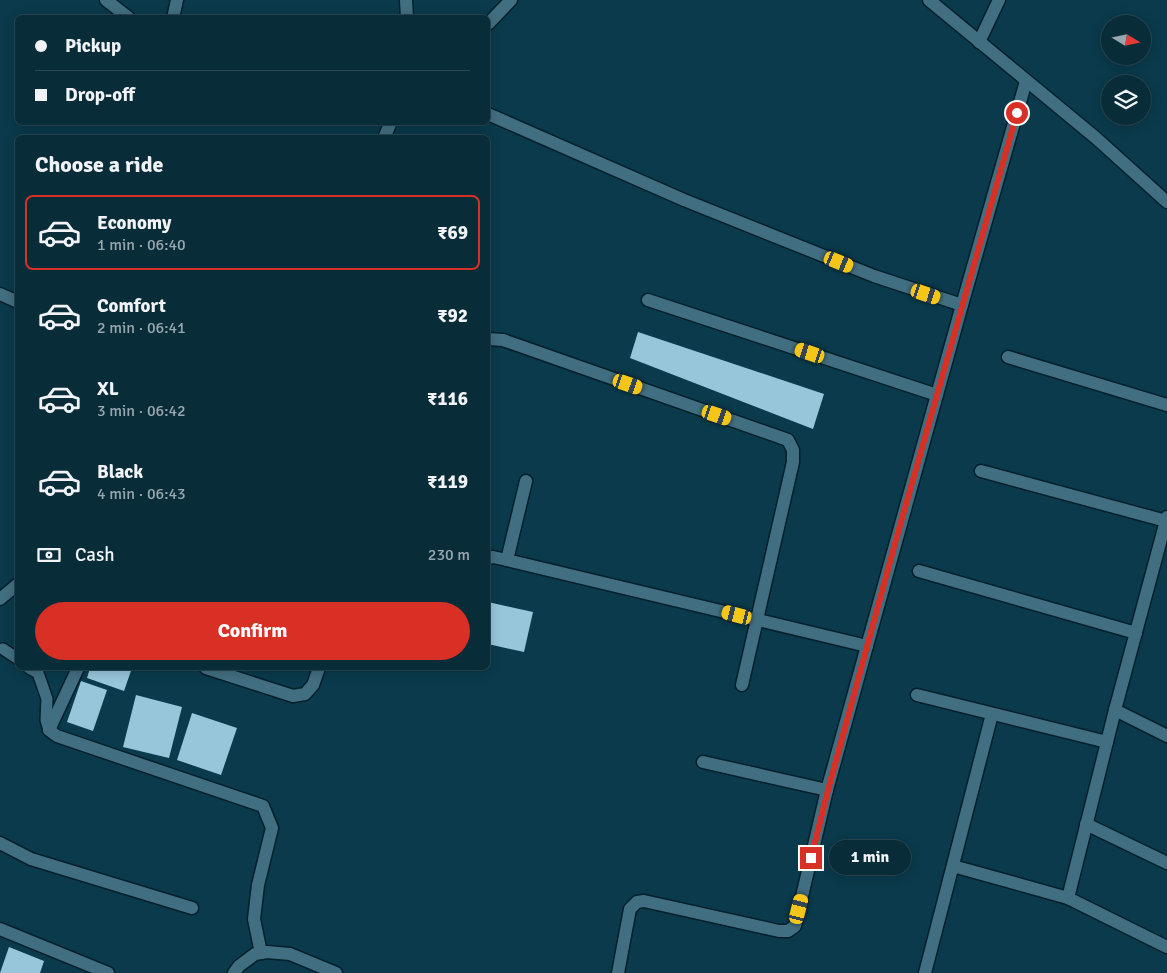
<!DOCTYPE html>
<html lang="en">
<head>
<meta charset="utf-8">
<style>
  :root { --surface:#082c38; --page:#163843; --text:#f1f3f6; --muted:#98a7ae; --line:#294853; --accent:#d93025 }
  body { margin:0; font-family:Signika,sans-serif; background:var(--page); color:var(--text); height:100vh; display:flex; flex-direction:column; font-size:19px; white-space:nowrap }
  * { box-sizing:border-box; margin:0 }
  p { font-size:16px; color:var(--muted) }
  .icon { flex:none; width:28px; height:28px; fill:none; stroke:currentColor; stroke-width:2; stroke-linecap:round; stroke-linejoin:round }
  .map { position:relative; flex:1; overflow:hidden }
  .panel { position:absolute; left:15px; top:135px; width:475px; height:535px; display:flex; flex-direction:column; background:var(--surface); border-radius:8px; box-shadow:0 2px 12px #0003,0 0 0 1px var(--line) }
  .panel>* { flex:none }
  .top-card { position:absolute; left:15px; top:15px; width:475px; height:110px; border-radius:8px; box-shadow:0 2px 12px #0003,0 0 0 1px var(--line); display:grid; align-content:center; height:110px; padding:0 20px; background:var(--surface) }
  .needle { width:32px; rotate:100deg }
  .controls { position:absolute; left:1101px; top:15px; display:grid; gap:10px }
  .controls a { display:grid; place-items:center; width:50px; height:50px; border-radius:50%; background:var(--surface); box-shadow:0 2px 12px #0003,0 0 0 1px var(--line); font-size:25px }
  .end { position:absolute; width:22px; height:22px; margin:-11px; border:6px solid #d93025; background:#fff; box-shadow:0 0 0 2px #fff }
  .from { border-radius:50% }
  .bubble { position:absolute; height:35px; border-radius:18px; background:var(--surface); box-shadow:0 2px 12px #0003,0 0 0 1px var(--line); font-size:16px; font-weight:800; line-height:35px; text-align:center }
  .car { position:absolute; width:15px; height:30px; margin:-15px -8px; border-radius:6px; box-shadow:0 0 4px 1px #0007; background:linear-gradient(#f5c518 24%,#345 0 40%,#f5c518 0 76%,#345 0 86%,#f5c518 0) }
  .top-card b { display:flex; align-items:center; gap:18px; height:48px; font-size:19px }
  .top-card b+b { border-top:1px solid var(--line) }
  .top-card i { width:12px; height:12px; background:var(--text) }
  ul { padding:0; list-style:none }
  li { display:flex; align-items:center; gap:15px; height:75px; margin:0 10px 8px; padding:0 10px; border:2px solid transparent; border-radius:8px }
  li div { flex:1 }
  li b { display:block; font-size:19px }
  li em { font-style:normal; font-weight:800 }
  li.active { border-color:var(--accent) }
  li>.icon { width:45px; height:45px; stroke-width:1.5 }
  h2 { padding:0 20px; font-size:22px; line-height:60px }
  .pay { display:flex; align-items:center; gap:12px; height:55px; padding:0 20px; font-size:19px }
  .pay p { margin-inline-start:auto }
  .cta { display:flex; gap:10px; margin-top:auto; padding:10px 20px }
  .cta a { flex:1; height:58px; border-radius:30px; background:var(--accent); color:#fff; font-size:20px; font-weight:800; line-height:58px; text-align:center }
  .map>svg:first-child { display:block }
  .building { fill:#97c6db }
  .lines { fill:none; stroke-linecap:round; stroke-linejoin:round }
  .service-casing { stroke:#00202c; stroke-width:14 }
  .minor-casing { stroke:#00202c; stroke-width:15 }
  .tertiary-casing { stroke:#00202c; stroke-width:15 }
  .service { stroke:#426e81; stroke-width:11 }
  .minor { stroke:#426e81; stroke-width:12 }
  .tertiary { stroke:#426e81; stroke-width:12 }
  .route { stroke:#d93025; stroke-width:6 }
</style>
</head>
<body>
<div class="map">
<svg width="1167" height="973" viewBox="0 0 1167 973">
  <rect width="100%" height="100%" fill="#0a3a4b"/>
  <g class="building">
    <path d="M638,332L824,394L813,429L630,358Z"/>
    <path d="M488,602L533,612L524,652L488,644Z"/>
    <path d="M90,668H132L124,691L87,678Z"/>
    <path d="M81,681L107,690L93,731L67,722Z"/>
    <path d="M136,695L182,707L169,758L123,747Z"/>
    <path d="M192,713L237,728L221,775L177,760Z"/>
    <path d="M9,947L44,961L40,973H0Z"/>
  </g>
  <g class="lines">
    <g class="service-casing">
      <g id="service">
        <path d="M3,649L18,659"/>
        <path d="M29,668L38,673L47,699L46,720L49,730"/>
      </g>
    </g>
    <g class="minor-casing">
      <g id="minor">
        <path d="M406,0L407,18"/>
        <path d="M173,18L177,0"/>
        <path d="M979,42L999,0"/>
        <path d="M488,114L684,200L874,276L962,305"/>
        <path d="M384,138L391,122"/>
        <path d="M0,294L18,302"/>
        <path d="M648,300L937,395"/>
        <path d="M488,339L503,340L788,440L793,450V462L742,685"/>
        <path d="M1008,357L1167,405"/>
        <path d="M981,471L1166,521"/>
        <path d="M1167,517L1115,710L1068,898L1167,947"/>
        <path d="M488,558L493,557L507,560L867,646"/>
        <path d="M507,560L526,481"/>
        <path d="M919,571L1136,633"/>
        <path d="M0,599L18,584"/>
        <path d="M78,668L49,730L57,736L263,806L272,828L258,885L254,919L261,953"/>
        <path d="M206,668L293,696L305,694L313,685L319,668"/>
        <path d="M917,695L1107,742"/>
        <path d="M1115,710L1167,736"/>
        <path d="M703,762L827,790"/>
        <path d="M1086,824L1167,863"/>
        <path d="M0,843L31,859L192,908"/>
        <path d="M953,866L1068,898"/>
        <path d="M0,929L108,973"/>
        <path d="M234,973L239,966L255,954L267,952L290,954L336,973"/>
        <path d="M618,973L630,909L637,902L644,901L779,931H788L795,926L827,790L867,646L962,305L1026,81"/>
        <path d="M925,973L992,714"/>
      </g>
    </g>
    <g class="tertiary-casing">
      <g id="tertiary">
        <path d="M106,0L129,18"/>
        <path d="M929,0L1096,138L1167,202"/>
        <path d="M488,24L511,0"/>
      </g>
    </g>
    <use href="#service" class="service"/>
    <use href="#minor" class="minor"/>
    <use href="#tertiary" class="tertiary"/>
  </g>
  <g class="lines">
    <path class="route" d="M811,858L828,790L897,536L1017,113"/>
  </g>
</svg>
<div class="controls">
<a><svg class="needle" viewBox="-14 -14 28 28"><path d="M0-13l5 13h-10z" fill="#e53935"/><path d="M0 13l5-13h-10z" fill="#98a7ae"/></svg></a>
<a><svg class="icon" aria-label="layers" viewBox="0 0 24 24"><path d="M12 4l9 5-9 5-9-5zM3 14l9 5 9-5"/></svg></a>
</div>
<i class="end from" style="left:1017px;top:113px"></i>
<i class="end" style="left:811px;top:858px"></i>
<div class="bubble" style="left:829px;top:840px;width:82px">1 min</div>
<i class="car" style="left:839px;top:262px;rotate:112deg"></i>
<i class="car" style="left:926px;top:294px;rotate:108deg"></i>
<i class="car" style="left:810px;top:353px;rotate:288deg"></i>
<i class="car" style="left:628px;top:384px;rotate:109deg"></i>
<i class="car" style="left:717px;top:415px;rotate:109deg"></i>
<i class="car" style="left:737px;top:615px;rotate:284deg"></i>
<i class="car" style="left:799px;top:909px;rotate:14deg"></i>
<div class="top-card">
<b><i class="from"></i>Pickup</b>
<b><i></i>Drop-off</b>
</div>
<section class="panel">
<h2>Choose a ride</h2>
<ul>
<li class="active"><svg class="icon" aria-label="car" viewBox="0 0 24 24"><path d="M5 17H2v-5l4-1 3-4h7l3 4 3 1v5h-3M9 17h6M6 11h13"/><circle cx="7" cy="17" r="2"/><circle cx="17" cy="17" r="2"/></svg><div><b>Economy</b><p>1 min · 06:40</p></div><em>₹69</em></li>
<li><svg class="icon" aria-label="car" viewBox="0 0 24 24"><path d="M5 17H2v-5l4-1 3-4h7l3 4 3 1v5h-3M9 17h6M6 11h13"/><circle cx="7" cy="17" r="2"/><circle cx="17" cy="17" r="2"/></svg><div><b>Comfort</b><p>2 min · 06:41</p></div><em>₹92</em></li>
<li><svg class="icon" aria-label="car" viewBox="0 0 24 24"><path d="M5 17H2v-5l4-1 3-4h7l3 4 3 1v5h-3M9 17h6M6 11h13"/><circle cx="7" cy="17" r="2"/><circle cx="17" cy="17" r="2"/></svg><div><b>XL</b><p>3 min · 06:42</p></div><em>₹116</em></li>
<li><svg class="icon" aria-label="car" viewBox="0 0 24 24"><path d="M5 17H2v-5l4-1 3-4h7l3 4 3 1v5h-3M9 17h6M6 11h13"/><circle cx="7" cy="17" r="2"/><circle cx="17" cy="17" r="2"/></svg><div><b>Black</b><p>4 min · 06:43</p></div><em>₹119</em></li>
</ul>
<div class="pay"><svg class="icon" aria-label="cash" viewBox="0 0 24 24"><path d="M3 7h18v10H3z"/><circle cx="12" cy="12" r="2"/></svg>Cash<p>230 m</p></div>
<div class="cta"><a>Confirm</a></div>
</section>
</div>
</body>
</html>
